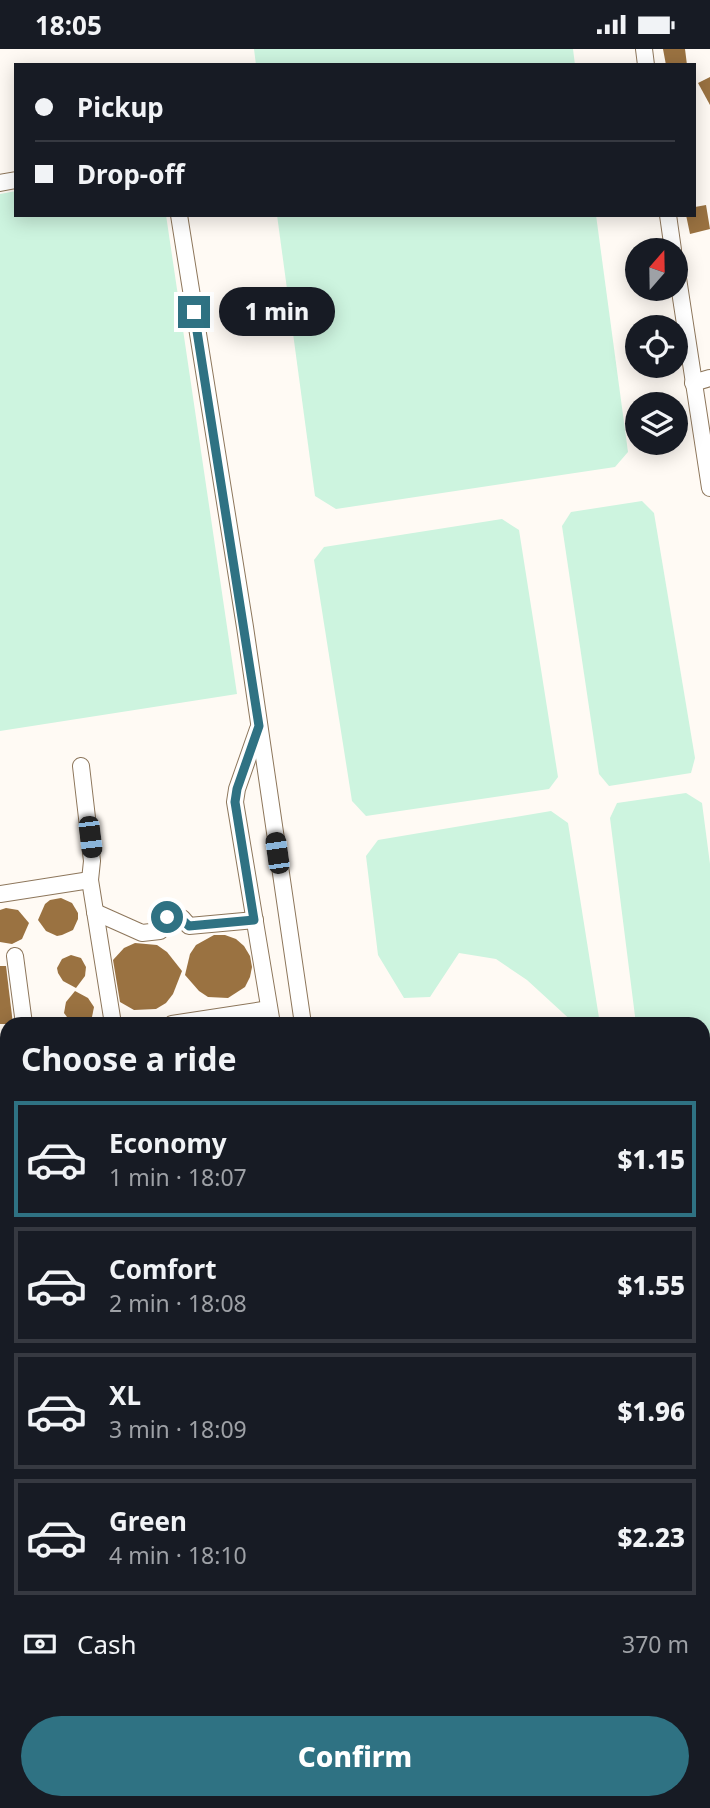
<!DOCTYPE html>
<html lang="en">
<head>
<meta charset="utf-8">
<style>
  :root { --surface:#171b24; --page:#20242c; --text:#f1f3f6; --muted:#9ea1a6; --line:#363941; --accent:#2f7283 }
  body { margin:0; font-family:"Noto Sans",sans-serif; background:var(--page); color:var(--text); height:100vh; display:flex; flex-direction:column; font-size:26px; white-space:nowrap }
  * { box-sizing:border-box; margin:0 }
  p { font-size:23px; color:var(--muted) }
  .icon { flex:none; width:38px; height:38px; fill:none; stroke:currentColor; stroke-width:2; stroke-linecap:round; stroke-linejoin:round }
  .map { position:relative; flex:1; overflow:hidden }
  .panel { position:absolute; left:0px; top:968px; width:710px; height:793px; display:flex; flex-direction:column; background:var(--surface); border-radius:21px 21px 0 0; box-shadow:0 4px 18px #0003 }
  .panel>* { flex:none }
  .hud { position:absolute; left:14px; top:14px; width:682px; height:154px; border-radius:0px; box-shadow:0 4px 18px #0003; display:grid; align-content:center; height:154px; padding:0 21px; background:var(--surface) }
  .needle { width:46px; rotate:20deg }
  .buttons { position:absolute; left:625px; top:189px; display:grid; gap:14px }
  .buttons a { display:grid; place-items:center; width:63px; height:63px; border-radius:50%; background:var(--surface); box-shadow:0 4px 18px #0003; font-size:35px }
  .end { position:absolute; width:32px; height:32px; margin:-16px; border:9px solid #2f7283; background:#fff; box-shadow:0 0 0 4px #fff }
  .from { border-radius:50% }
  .bubble { position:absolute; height:49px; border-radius:24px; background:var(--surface); box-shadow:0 4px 18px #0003; font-size:23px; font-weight:800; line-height:49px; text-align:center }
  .car { position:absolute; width:21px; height:42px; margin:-21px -10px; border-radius:9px; box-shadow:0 0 5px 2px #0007; background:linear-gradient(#222 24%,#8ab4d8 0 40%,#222 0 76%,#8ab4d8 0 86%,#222 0) }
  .hud b { display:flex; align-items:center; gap:24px; height:66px; font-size:26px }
  .hud b+b { border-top:2px solid var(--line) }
  .hud i { width:18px; height:18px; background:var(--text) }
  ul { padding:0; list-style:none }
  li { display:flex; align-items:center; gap:21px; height:116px; margin:0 14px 10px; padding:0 7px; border:4px solid var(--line); border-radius:0px }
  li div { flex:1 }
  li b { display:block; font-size:26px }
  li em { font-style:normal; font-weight:800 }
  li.active { border-color:var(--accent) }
  li>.icon { width:63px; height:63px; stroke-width:1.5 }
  h2 { padding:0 21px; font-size:32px; line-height:84px }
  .pay { display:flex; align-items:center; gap:18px; height:77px; padding:0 21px; font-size:26px }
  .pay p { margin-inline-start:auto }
  .cta { display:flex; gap:14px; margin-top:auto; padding:14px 21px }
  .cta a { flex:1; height:80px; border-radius:42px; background:var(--accent); color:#fff; font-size:28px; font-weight:800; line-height:80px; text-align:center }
  .status { display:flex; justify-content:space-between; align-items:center; height:49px; padding:0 35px; background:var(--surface); direction:ltr }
  .status svg { height:19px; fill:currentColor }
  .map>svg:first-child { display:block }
  .built { fill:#fbeee0 }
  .green { fill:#cdf4df }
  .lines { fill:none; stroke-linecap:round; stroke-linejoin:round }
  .stream { stroke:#5b8b9b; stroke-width:3.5 }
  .building { fill:#9a7241 }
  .minor-casing { stroke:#8d765b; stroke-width:18 }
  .minor { stroke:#fff; stroke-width:16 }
  .route { stroke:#2f7283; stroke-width:9 }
</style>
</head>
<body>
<div class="status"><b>18:05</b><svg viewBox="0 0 49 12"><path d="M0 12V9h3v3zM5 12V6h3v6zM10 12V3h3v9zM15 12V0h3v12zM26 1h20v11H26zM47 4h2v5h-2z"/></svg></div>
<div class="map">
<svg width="710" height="1759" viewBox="0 0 710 1759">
  <rect width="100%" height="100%" fill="#fffaf4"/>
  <path class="built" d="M710,1364V1596H704V1366Z"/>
  <g class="green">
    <path d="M254,0H573L575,16H256Z"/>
    <path d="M16,142V166H166L237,645L0,682V145Z"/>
    <path d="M277,166H596L628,403L615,418L336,460L315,447Z"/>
    <path d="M642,452L654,464L695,709L691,724L609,737L599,725L562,477L571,463Z"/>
    <path d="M502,470L519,481L558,728L549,740L366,767L352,752L314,511L324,498Z"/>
    <path d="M686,744L702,754L710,815V1030L704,1040V975H636L610,769L617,754Z"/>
    <path d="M551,762L568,774L600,975H575L527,931L496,910L459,904L430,948L404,949L378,906L366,807L378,791Z"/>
  </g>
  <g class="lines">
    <g class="stream">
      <path d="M0,1483L7,1481"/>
      <path d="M465,1754L466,1759"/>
    </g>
  </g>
  <g class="building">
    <path d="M663,0H685L687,16H666Z"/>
    <path d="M710,28V56L698,34Z"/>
    <path d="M706,156L710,180L690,185L686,166H695V158Z"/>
    <path d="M61,849L72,854L78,864V870L73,881L62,886L57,887L46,882L38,871L45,855L50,851Z"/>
    <path d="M6,859L18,861L29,874L22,890L12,895L0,893V861Z"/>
    <path d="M214,886H225L236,890L244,897L250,907L252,918L250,928L245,938L228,949L208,948L199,942L185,926L190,905L196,896Z"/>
    <path d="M135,894L157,896L167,903L182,922L173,945L166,954L156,960L134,961L120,953L113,911L124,899Z"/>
    <path d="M71,906L81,909L86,918L85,927L76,939L63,932L58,924L57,919L62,910Z"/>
    <path d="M0,917H6L13,975H0Z"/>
    <path d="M75,942L88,949L94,958L92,968L85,974L70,972L64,964L66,953Z"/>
  </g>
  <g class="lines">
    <g class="minor-casing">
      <g id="minor">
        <path d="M644,0L646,16"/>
        <path d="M0,134L16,131"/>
        <path d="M179,166L245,578L303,975"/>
        <path d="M668,166L673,201"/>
        <path d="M676,216L710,439"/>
        <path d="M693,334L710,329"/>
        <path d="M258,680L237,740L235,753L272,975"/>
        <path d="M81,717L92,812L90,831L113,975"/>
        <path d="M0,845L90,831"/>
        <path d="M95,863L142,884L160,882L163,871L172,866L182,869L189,877L255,871"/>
        <path d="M15,907L24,975"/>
        <path d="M172,975L269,960"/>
        <path d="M0,1240L7,1239"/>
        <path d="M704,1348L710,1347"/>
        <path d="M0,1370H3L7,1353"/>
        <path d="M0,1456L7,1455"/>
        <path d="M0,1499L7,1498"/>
        <path d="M0,1615L7,1613"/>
        <path d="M704,1688L710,1687"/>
        <path d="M0,1696L7,1695"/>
        <path d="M0,1746L7,1744"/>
        <path d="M57,1754L58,1759"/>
        <path d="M452,1754L453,1759"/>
        <path d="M224,1759L259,1754"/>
      </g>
    </g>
    <use href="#minor" class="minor"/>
  </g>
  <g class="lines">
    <path class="route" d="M167,868L177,866L189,877L254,871L235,753L237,740L259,677L194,263"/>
  </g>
</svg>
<div class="buttons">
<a><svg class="needle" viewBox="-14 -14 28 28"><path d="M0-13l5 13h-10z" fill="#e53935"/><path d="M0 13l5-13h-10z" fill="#9ea1a6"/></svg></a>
<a><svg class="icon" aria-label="locate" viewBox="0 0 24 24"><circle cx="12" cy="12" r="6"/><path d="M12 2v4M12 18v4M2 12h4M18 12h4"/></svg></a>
<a><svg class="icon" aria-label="layers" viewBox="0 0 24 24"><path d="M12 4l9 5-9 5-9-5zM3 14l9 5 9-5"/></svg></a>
</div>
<i class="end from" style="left:167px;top:868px"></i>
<i class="end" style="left:194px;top:263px"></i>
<div class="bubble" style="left:219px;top:238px;width:116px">1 min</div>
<i class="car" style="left:90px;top:788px;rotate:173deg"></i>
<i class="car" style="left:277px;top:804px;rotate:352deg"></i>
<div class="hud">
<b><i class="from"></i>Pickup</b>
<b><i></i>Drop-off</b>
</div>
<section class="panel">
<h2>Choose a ride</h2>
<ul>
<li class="active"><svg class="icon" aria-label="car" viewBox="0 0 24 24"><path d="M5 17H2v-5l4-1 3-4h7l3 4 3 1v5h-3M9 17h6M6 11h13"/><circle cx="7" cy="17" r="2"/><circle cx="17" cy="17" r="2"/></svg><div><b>Economy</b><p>1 min · 18:07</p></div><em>$1.15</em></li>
<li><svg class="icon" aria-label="car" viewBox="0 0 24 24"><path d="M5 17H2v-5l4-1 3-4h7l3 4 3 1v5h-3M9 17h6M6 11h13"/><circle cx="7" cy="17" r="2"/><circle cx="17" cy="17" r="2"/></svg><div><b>Comfort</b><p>2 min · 18:08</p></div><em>$1.55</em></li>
<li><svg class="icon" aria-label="car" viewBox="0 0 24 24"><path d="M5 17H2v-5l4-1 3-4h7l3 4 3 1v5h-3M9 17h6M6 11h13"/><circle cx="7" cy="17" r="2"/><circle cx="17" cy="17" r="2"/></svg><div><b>XL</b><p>3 min · 18:09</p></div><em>$1.96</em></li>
<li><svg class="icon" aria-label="car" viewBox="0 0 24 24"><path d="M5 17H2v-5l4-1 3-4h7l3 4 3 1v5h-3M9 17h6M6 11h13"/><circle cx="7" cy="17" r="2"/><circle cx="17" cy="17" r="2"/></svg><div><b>Green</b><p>4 min · 18:10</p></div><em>$2.23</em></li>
</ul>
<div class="pay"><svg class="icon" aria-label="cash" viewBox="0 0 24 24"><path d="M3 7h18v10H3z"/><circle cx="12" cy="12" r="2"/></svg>Cash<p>370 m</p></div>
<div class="cta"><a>Confirm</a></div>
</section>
</div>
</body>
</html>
